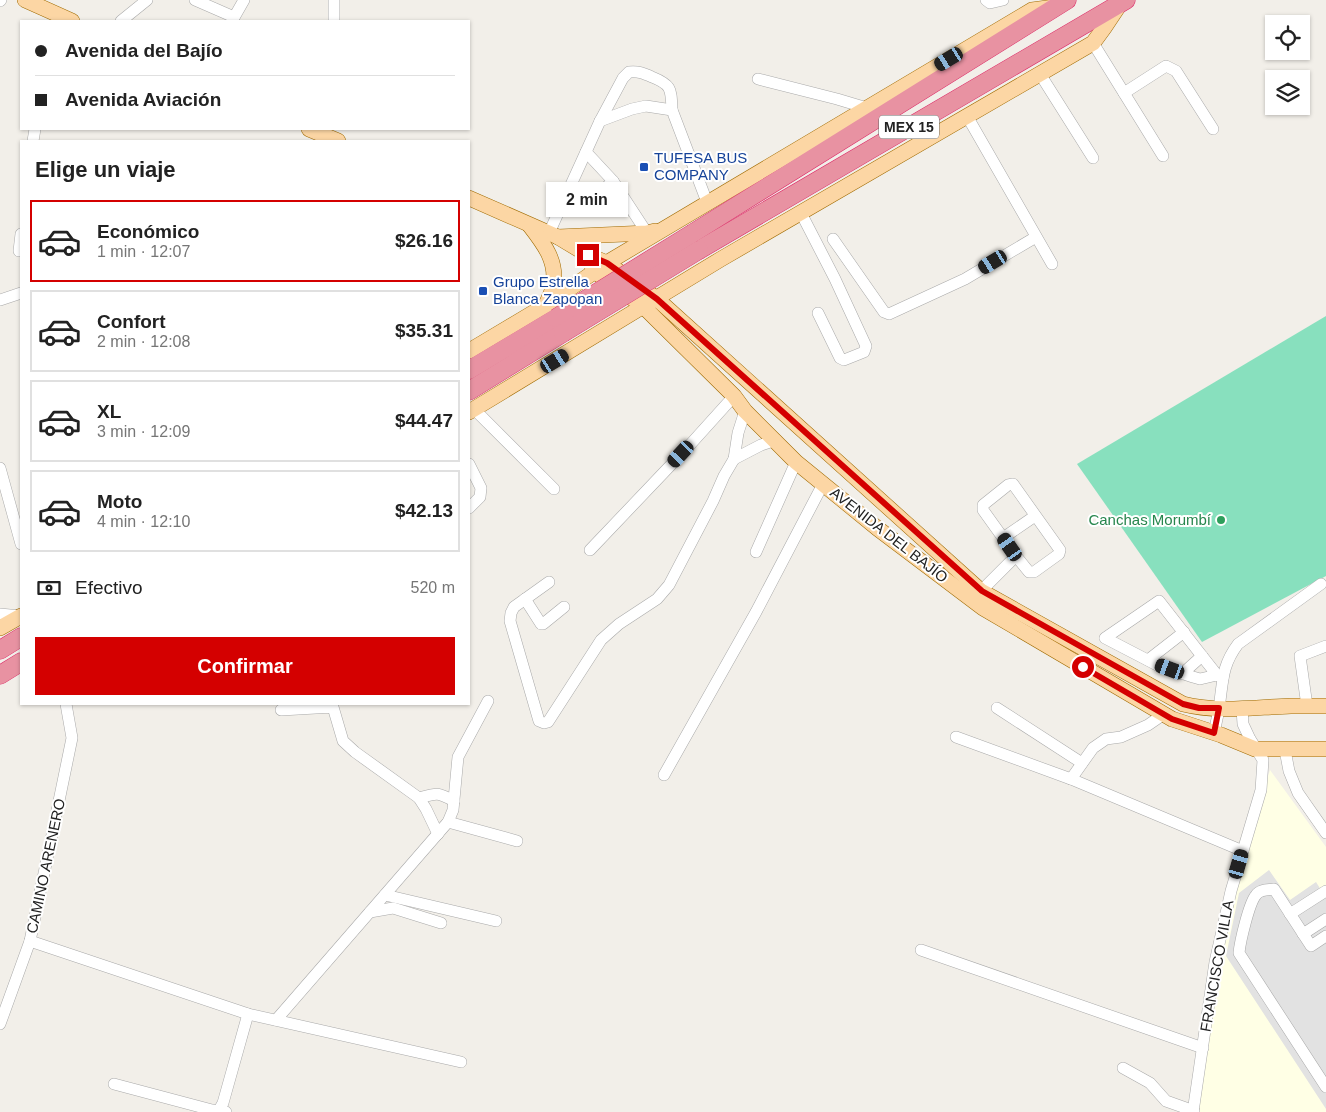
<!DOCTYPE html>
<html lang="es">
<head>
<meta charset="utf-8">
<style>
  :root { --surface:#fff; --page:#f2f2f2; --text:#222; --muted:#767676; --line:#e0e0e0; --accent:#d40000 }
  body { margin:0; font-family:Helvetica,sans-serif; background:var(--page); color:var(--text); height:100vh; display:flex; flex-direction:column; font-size:19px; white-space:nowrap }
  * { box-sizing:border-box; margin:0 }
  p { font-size:16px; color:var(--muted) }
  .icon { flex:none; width:28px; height:28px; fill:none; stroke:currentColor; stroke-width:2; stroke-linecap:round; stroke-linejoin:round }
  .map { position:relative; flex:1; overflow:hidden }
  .panel { position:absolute; left:20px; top:140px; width:450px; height:565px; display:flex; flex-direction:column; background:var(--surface); border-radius:0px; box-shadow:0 1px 4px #0004 }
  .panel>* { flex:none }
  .top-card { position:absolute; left:20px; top:20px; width:450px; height:110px; border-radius:0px; box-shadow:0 1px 4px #0004; display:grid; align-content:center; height:110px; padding:0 15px; background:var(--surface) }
  .tools { position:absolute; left:1265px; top:15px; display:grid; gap:10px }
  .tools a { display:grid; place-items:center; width:45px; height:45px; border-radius:0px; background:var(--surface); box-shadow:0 1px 4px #0004; font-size:25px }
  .end { position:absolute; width:22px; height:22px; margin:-11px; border:6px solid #d40000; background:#fff; box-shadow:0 0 0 2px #fff }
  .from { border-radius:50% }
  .bubble { position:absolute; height:35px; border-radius:0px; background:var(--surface); box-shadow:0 1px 4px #0004; font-size:16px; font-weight:800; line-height:35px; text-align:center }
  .car { position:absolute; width:15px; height:30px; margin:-15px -8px; border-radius:6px; box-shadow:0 0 4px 1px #0007; background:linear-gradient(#222 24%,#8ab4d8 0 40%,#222 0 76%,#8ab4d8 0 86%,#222 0) }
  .top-card b { display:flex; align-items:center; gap:18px; height:48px; font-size:19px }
  .top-card b+b { border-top:1px solid var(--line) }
  .top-card i { width:12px; height:12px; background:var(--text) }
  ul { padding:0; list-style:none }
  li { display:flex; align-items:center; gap:15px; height:82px; margin:0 10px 8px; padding:0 5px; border:2px solid var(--line); border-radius:0px }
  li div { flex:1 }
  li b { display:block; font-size:19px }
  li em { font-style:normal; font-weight:800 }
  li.current { border-color:var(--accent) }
  li>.icon { width:45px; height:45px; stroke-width:1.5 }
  h2 { padding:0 15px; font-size:22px; line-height:60px }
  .pay { display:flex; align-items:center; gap:12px; height:55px; padding:0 15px; font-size:19px }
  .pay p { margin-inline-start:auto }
  .primary-button { display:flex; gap:10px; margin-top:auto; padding:10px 15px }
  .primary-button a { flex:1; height:58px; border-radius:0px; background:var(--accent); color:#fff; font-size:20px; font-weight:800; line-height:58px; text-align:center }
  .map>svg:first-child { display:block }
  .education { fill:#ffffe5 }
  .pitch { fill:#88e0be }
  .parking { fill:#e2e2e2 }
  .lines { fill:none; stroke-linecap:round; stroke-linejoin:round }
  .minor-casing { stroke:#a9a9a9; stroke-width:12 }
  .major-casing { stroke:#a06b00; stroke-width:16 }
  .highway-casing { stroke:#dc2a67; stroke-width:19 }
  .minor { stroke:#fff; stroke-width:11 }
  .major { stroke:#fcd6a4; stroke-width:15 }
  .highway { stroke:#e892a2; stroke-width:18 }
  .highway-bridge-casing { stroke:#dc2a67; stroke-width:19; stroke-linecap:butt }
  .highway-bridge { stroke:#e892a2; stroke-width:18 }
  .route { stroke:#d40000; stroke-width:6 }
  .transit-dot { fill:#1a4fb4; stroke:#fff; stroke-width:2 }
  .leisure-dot { fill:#2e9e5b; stroke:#fff; stroke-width:2 }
  .labels { text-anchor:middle; stroke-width:4; stroke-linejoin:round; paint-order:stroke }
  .shield { fill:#fff; stroke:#646464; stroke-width:1 }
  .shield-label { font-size:14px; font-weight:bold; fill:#222 }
  .transit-label { font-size:15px; fill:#164399; stroke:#fff; text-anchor:start }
  .leisure-label { font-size:15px; fill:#27864d; stroke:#fff; text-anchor:end }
  .street-label { font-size:15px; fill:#222; stroke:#fff }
</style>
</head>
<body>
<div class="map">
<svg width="1326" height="1112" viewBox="0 0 1326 1112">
  <rect width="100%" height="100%" fill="#f2efe9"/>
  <path class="education" d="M1270,770L1326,847V1112H1197L1230,896Z"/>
  <path class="pitch" d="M1326,316V576L1202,642L1077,464Z"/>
  <path class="parking" d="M1269,870L1290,900L1316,882L1326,898V1109L1226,956L1239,893Z"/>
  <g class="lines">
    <g class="minor-casing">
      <g id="minor">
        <path d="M195,0L234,17"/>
        <path d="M986,0L990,3L1003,0"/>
        <path d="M0,1L1,0"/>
        <path d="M121,21L147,0"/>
        <path d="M232,21L244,0"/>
        <path d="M334,21V0"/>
        <path d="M1093,43L1163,156"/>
        <path d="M1040,74L1093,158"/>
        <path d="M758,79L837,99L867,108"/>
        <path d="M1124,93L1166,66L1176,71L1213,129"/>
        <path d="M967,116L1052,264"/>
        <path d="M600,121L623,78L629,72C638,71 643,73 652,77C672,85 671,89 672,110"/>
        <path d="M33,141L35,129"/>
        <path d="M586,152L613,181"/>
        <path d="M560,209L587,201L599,194L613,181L647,233"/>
        <path d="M801,213L835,279L866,346L864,352L844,360L840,358L818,313"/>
        <path d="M549,233L600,121L632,109L646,106L672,110L707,202"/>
        <path d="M833,239L884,312L889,314L965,279L1036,237"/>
        <path d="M19,251L21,234"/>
        <path d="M0,300L21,293"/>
        <path d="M474,409L554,489"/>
        <path d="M734,459L761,445L776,440"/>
        <path d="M469,464L481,488L480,497L469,508"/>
        <path d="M0,468L21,544"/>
        <path d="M1013,484L1060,550L1059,554L1034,572H1029L1016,556L983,510V505L1008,485Z"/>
        <path d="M1003,538L1035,516"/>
        <path d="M590,550L688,447L734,396"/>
        <path d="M756,552L796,462"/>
        <path d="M549,582L514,607L511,613L510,621L539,721L544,723L548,722L601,640L619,624L657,599L669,585L713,501L724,476L734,459L738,433L745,411"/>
        <path d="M981,591L1016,556"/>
        <path d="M525,599L541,624H543L564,607"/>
        <path d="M0,614L20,616"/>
        <path d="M1148,660L1184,632"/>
        <path d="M1182,674L1202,656"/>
        <path d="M1217,675L1200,679L1193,677L1157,665L1105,638L1159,601L1202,656L1217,675L1223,678"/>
        <path d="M1307,706L1300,656L1326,646"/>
        <path d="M997,708L1082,763"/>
        <path d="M281,710L333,707L343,741L355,752L419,798L426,809L438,834"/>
        <path d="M1214,733C1216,723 1219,712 1220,701C1223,678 1223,664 1238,644L1321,584"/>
        <path d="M956,737L1071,779L1243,851"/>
        <path d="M1285,750L1289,771L1298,793L1326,833"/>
        <path d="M664,775L756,612L823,484"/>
        <path d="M1071,779L1093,748L1106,739L1121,737L1148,725L1164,714"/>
        <path d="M419,798C437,793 437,792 454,801"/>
        <path d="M448,822L517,841"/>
        <path d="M385,895L496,921"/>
        <path d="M370,912L393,908L441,923"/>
        <path d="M1290,914L1326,891"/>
        <path d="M1303,934L1326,919"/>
        <path d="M1326,936L1311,946L1274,889C1268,890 1260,889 1256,895C1249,903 1240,942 1239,953L1326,1087"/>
        <path d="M30,941L248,1014L461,1062"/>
        <path d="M921,950L1203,1048"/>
        <path d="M276,1020L448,822L453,810L458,757L488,701"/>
        <path d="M0,1024L30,941L72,738L66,704"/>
        <path d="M1123,1068L1150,1083L1166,1101L1194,1111"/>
        <path d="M114,1084L212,1110L226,1112"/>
        <path d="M219,1110L223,1103L248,1014"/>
        <path d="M1193,1112L1215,962L1231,891L1261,790L1263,760L1250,739L1243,724L1242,709"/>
      </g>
    </g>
    <g class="major-casing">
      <g id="major">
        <path d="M25,0L72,21"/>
        <path d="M309,129L338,141"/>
        <path d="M469,198L558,237L588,255L607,263L657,299L981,591L1183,704C1219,713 1255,707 1291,706C1303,706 1314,706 1326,706"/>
        <path d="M530,226C544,244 558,262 553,287C552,293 548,299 546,305"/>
        <path d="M558,237L647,233L655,231"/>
        <path d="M588,255L594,271L643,306L655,318L734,396L745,411L796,462L877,528L983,608L1172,719L1221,735L1255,749H1326"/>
        <path d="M469,351L546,305L610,261L1032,10L1054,7"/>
        <path d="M469,412L721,259L1093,43L1104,28L1120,4"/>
        <path d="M0,628L21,616"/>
      </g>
    </g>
    <g class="highway-casing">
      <g id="highway">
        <path d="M693,233L1067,0"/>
        <path d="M699,250L1126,0"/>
        <path d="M469,370L556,318"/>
        <path d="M469,391L563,333"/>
        <path d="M0,650L21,637"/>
        <path d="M0,675L21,662"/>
      </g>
    </g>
    <use href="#minor" class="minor"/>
    <use href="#major" class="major"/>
    <use href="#highway" class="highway"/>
    <g class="highway-bridge-casing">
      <g id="highway-bridge">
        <path d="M556,318L693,233"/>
        <path d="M563,333L699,250"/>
      </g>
    </g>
    <use href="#highway-bridge" class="highway-bridge"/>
  </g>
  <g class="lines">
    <path class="route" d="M588,255L607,263L657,299L982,591L1183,704L1199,708H1219L1214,733L1172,719L1083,667"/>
  </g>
  <g class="transit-dot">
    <rect x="639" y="162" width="10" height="10" rx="2.5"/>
    <rect x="478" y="286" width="10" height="10" rx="2.5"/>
  </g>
  <circle class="leisure-dot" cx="1221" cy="520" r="5"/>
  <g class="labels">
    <rect class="shield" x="879" y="115.5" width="60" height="23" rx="4"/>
    <g class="shield-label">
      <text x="909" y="132">MEX 15</text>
    </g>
    <g class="transit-label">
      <text x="654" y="163">TUFESA BUS<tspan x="654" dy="17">COMPANY</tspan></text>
      <text x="493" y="287">Grupo Estrella<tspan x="493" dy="17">Blanca Zapopan</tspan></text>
    </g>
    <g class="leisure-label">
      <text x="1211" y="525">Canchas Morumbí</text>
    </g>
    <g class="street-label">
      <text transform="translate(889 535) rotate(38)" y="5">AVENIDA DEL BAJÍO</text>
      <text transform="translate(46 866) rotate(-78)" y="5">CAMINO ARENERO</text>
      <text transform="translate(1217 966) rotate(-80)" y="5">FRANCISCO VILLA</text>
    </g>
  </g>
</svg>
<div class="tools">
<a><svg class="icon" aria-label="locate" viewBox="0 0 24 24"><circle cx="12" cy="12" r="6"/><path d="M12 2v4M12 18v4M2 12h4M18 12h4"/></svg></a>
<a><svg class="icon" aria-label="layers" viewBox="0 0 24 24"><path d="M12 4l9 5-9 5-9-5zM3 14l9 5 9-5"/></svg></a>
</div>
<i class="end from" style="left:1083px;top:667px"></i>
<i class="end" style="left:588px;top:255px"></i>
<div class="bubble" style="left:546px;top:182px;width:82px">2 min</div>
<i class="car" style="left:949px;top:59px;rotate:239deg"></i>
<i class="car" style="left:993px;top:262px;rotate:239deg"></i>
<i class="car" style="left:555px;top:361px;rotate:59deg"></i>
<i class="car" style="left:681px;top:454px;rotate:223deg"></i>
<i class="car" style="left:1010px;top:547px;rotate:325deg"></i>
<i class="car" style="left:1170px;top:669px;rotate:290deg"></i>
<i class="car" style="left:1239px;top:864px;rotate:16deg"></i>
<div class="top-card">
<b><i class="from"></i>Avenida del Bajío</b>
<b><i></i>Avenida Aviación</b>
</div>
<section class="panel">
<h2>Elige un viaje</h2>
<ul>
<li class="current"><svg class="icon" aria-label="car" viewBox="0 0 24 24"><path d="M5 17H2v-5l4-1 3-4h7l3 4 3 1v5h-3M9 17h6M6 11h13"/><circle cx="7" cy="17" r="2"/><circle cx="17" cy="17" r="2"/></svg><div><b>Económico</b><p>1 min · 12:07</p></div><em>$26.16</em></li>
<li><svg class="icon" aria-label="car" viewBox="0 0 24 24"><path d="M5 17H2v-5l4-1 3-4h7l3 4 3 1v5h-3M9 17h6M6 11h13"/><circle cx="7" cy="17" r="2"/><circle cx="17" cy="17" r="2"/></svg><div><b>Confort</b><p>2 min · 12:08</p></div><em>$35.31</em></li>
<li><svg class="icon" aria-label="car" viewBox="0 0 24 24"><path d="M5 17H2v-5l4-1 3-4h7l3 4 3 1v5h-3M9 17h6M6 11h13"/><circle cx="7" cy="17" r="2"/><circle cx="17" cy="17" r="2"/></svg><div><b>XL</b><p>3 min · 12:09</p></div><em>$44.47</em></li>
<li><svg class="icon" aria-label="car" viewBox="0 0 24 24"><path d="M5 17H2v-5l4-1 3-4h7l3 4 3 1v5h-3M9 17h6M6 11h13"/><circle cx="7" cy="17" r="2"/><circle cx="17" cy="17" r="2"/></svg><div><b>Moto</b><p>4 min · 12:10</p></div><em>$42.13</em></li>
</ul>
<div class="pay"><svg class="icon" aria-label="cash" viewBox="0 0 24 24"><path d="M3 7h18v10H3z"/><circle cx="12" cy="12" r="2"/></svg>Efectivo<p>520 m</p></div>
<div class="primary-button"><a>Confirmar</a></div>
</section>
</div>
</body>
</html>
